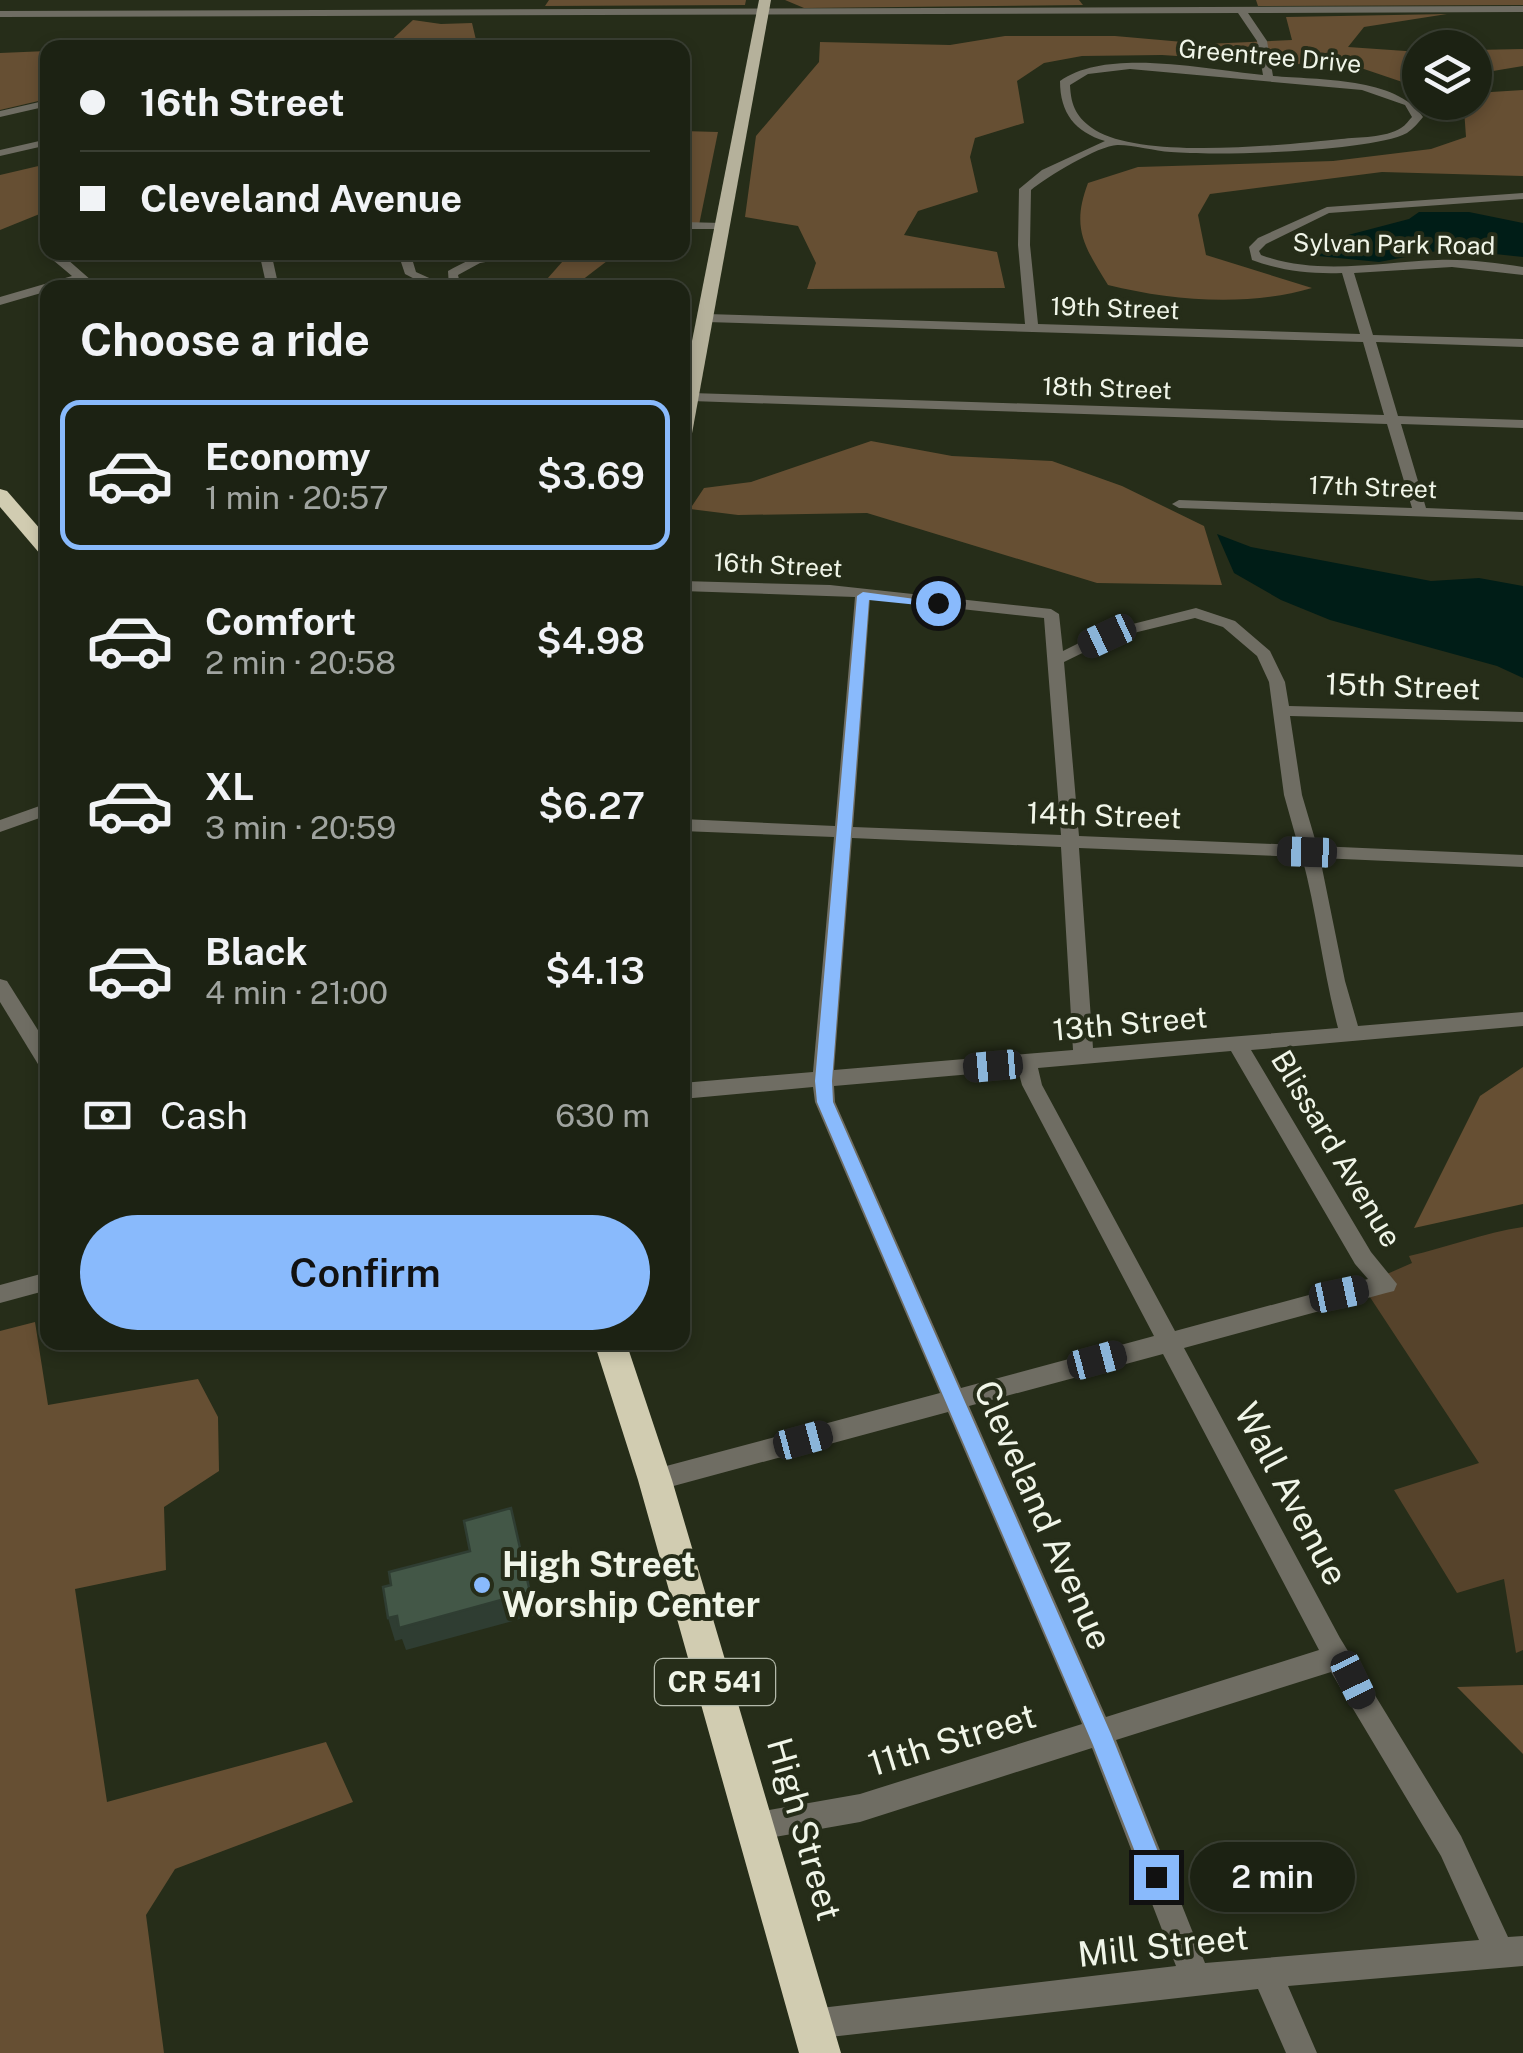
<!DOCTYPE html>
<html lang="en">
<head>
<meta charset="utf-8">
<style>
  :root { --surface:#1c2213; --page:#292f21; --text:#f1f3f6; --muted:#a0a4a0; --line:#3a3f33; --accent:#89bafc }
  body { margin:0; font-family:"Public Sans",sans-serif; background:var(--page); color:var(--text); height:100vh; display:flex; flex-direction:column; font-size:38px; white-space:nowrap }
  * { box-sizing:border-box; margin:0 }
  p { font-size:32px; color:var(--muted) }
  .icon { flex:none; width:55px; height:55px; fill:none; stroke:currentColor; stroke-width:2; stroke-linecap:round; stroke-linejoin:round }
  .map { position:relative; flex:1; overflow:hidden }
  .details { position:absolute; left:40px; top:280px; width:650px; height:1070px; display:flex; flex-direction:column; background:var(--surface); border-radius:20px; box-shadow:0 5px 15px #0003,0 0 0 2px var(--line) }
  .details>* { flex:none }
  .guide { position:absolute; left:40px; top:40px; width:650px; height:220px; border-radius:20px; box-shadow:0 5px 15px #0003,0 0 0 2px var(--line); display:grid; align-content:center; height:220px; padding:0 40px; background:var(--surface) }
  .fabs { position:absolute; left:1402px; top:30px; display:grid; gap:20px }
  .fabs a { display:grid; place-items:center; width:90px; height:90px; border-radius:50%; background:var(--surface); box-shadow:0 5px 15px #0003,0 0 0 2px var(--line); font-size:50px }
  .end { position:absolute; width:45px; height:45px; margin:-22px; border:12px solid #89bafc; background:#111; box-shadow:0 0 0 5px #111 }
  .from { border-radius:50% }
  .bubble { position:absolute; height:70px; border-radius:35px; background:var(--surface); box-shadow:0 5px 15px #0003,0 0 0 2px var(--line); font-size:32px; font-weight:600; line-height:70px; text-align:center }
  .car { position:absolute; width:30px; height:60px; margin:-30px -15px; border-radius:12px; box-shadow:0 0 8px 2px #0007; background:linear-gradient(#222 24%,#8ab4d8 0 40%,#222 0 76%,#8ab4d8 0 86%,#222 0) }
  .guide b { display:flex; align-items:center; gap:35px; height:95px; font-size:38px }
  .guide b+b { border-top:2px solid var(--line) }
  .guide i { width:25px; height:25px; background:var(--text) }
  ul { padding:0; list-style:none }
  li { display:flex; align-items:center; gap:30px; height:150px; margin:0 20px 15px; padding:0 20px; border:5px solid transparent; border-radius:20px }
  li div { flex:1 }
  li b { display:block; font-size:38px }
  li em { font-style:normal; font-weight:600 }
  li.active { border-color:var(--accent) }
  li>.icon { width:90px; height:90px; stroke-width:1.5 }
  h2 { padding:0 40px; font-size:45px; line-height:120px }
  .pay { display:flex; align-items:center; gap:25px; height:110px; padding:0 40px; font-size:38px }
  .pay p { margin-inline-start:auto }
  .primary-button { display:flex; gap:20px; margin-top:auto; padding:20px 40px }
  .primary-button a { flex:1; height:115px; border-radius:60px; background:var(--accent); color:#111; font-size:40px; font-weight:600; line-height:115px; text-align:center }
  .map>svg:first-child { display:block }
  .green { fill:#56432b }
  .forest { fill:#664f33 }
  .water { fill:#001d17 }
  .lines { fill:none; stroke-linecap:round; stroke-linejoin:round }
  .minor { fill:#6f6d63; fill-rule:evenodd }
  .major { fill:#b5b19b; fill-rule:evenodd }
  .highway { fill:#d1ccb1; fill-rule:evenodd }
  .shaded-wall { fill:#2f3d32 }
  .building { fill:#435747; stroke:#2f3d32; stroke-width:2.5 }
  .route { fill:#89bafc }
  .poi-dot { fill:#89bafc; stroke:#262d19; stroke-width:4 }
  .labels { text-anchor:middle; stroke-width:8; stroke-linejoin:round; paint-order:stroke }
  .far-street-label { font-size:25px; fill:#f0f5e8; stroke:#262d19 }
  .shield { fill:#262d19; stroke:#b3b9aa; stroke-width:2.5 }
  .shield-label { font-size:28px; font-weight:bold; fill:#f0f5e8 }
  .street-label { font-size:30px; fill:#f0f5e8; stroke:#262d19 }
  .near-street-label { font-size:35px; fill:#f0f5e8; stroke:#262d19 }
  .near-poi-label { font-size:35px; font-weight:bold; fill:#f0f5e8; stroke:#262d19; text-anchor:start }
</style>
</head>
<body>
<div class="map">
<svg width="1523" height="2053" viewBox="0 0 1523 2053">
  <rect width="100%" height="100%" fill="#262d19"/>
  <path class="green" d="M1523,1227V1650L1516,1653L1504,1579L1457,1593L1394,1490L1479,1463L1362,1285L1412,1263L1409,1256C1448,1247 1483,1233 1523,1227Z"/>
  <g class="forest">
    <path d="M549,0H746L745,5L545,6Z"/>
    <path d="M785,0H1079L1083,5L804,8Z"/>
    <path d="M1256,0H1523V5L1258,6Z"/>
    <path d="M1447,14L1364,27L1348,47L1420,52V88L1361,68L1162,55L1082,56L1044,63L1017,81L1024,123L975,138L970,157L978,192L918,211L904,235L997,252L1005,288L807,289L816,263L798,226L745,217L756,136L819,62L820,42L950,45L1005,36H1115L1206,44L1292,40L1286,17Z"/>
    <path d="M413,20L441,24L472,23L476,40L384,47Z"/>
    <path d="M1523,49V66L1475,74V50Z"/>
    <path d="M47,51V99L0,110V53Z"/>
    <path d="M1523,90V176L1382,172L1210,194L1198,215L1206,255L1312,288C1247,307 1173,301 1108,285C1084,246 1071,228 1088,183L1138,167L1333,161L1431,149L1466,137L1464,109L1450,103L1475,102V93Z"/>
    <path d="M683,131L718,132L699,225H683Z"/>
    <path d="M47,164V211L0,230V175Z"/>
    <path d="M570,253H607L611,258L573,287H540Z"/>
    <path d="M871,441L952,456L1052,461L1122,486L1204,526L1222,585L1097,583L867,513L738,515L690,509L704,488L751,482Z"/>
    <path d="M1523,1067V1204L1414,1228L1480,1096Z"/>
    <path d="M35,1322L48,1405L198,1379L218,1417L219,1471L164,1507L166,1570L75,1589L107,1802L326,1742L353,1802L175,1869L146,1915L164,2053H0V1331Z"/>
    <path d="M1523,1685V1754L1457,1687Z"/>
  </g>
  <g class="water">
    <path d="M1419,212H1469L1523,223V257L1448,249L1379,262L1318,256L1348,235L1409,219Z"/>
    <path d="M1217,534L1251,547L1431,581L1479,578L1523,586V678L1497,666L1330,620L1281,600L1234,573Z"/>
  </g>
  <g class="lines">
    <g class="minor">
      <path d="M1523,6V12L1248,13L1267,41L1273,76C1318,80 1397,77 1423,117C1419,122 1413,129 1407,133C1371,152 1216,156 1171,152C1154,151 1135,145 1118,145C1101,144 1045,178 1031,190L1030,245L1038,324L1360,334L1342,273C1310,274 1282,271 1252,260L1249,247L1258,238L1327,207L1523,193V199L1329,213L1266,244L1259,251L1261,255C1318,276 1379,262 1438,260C1467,259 1495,263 1523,267V275L1452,267L1354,273L1373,335L1523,339V347L1376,342L1398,416L1523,420V428L1401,424L1426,508L1523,512V520L1179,508L1172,504L1179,500L1412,508L1387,424L691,401L684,397L691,393L1384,415L1363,342L707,322L701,318L707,314L1025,324L1018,245L1019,189L1042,170L1105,141C1075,132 1060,113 1060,81C1108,47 1207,70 1263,75L1257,41L1238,13L0,17V11ZM1130,69L1362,90L1405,105L1412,117C1409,120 1406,125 1401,128C1385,138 1359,137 1341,139C1283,145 1144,160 1095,130C1077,118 1071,107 1070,85L1088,74Z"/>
      <path d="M48,100V106L0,117V111Z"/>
      <path d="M48,139V145L0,156V150Z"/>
      <path d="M682,222L723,223L729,226L723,229H682Z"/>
      <path d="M48,249V252H59L100,288H86L79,282L48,288V291L0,305V297L72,276L47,255Z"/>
      <path d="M259,252H271L279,288H267Z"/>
      <path d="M408,252H421L413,262L416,272L449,287L448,271C467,261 487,249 508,258L480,263L458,275L461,288H432L405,274L401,262Z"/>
      <path d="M682,581L830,585L1051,609L1059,614L1063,651L1101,632L1196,608L1235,621L1270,651L1285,682L1289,706L1523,712V722L1290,716L1302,795L1317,846L1523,855V867L1320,858L1345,981L1358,1026L1523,1012V1026L1251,1050L1371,1252L1397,1284L1394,1291L1386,1293L1184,1348L1340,1638L1461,1836L1508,1937L1523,1936V1966L1288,1986L1317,2053H1286L1258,1989L812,2039L801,2035L797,2024L801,2013L812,2009L1176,1966L1092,1748L860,1822L757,1840L747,1836L743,1826L747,1816L757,1812L860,1794L1082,1724L948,1412L655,1491L646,1488L643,1480L646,1472L655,1469L940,1393L815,1102L813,1087L682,1099V1083L813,1072L834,837L682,831V819L835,826L855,597L682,591ZM870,599L1044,618L1061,835L853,827ZM1195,618L1223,627L1257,656L1269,682L1284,795L1298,845L1079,836L1064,662L1113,638ZM852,838L1061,847L1073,1050L834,1070ZM1079,848L1302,857C1317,913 1323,971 1338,1028L1093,1048ZM1231,1051L1355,1264L1368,1279L1175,1331L1042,1085L1038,1068ZM1018,1070L1022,1085L1154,1336L961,1388L835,1102L834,1086ZM1163,1354L1319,1650L1106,1717L969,1406ZM1331,1672L1441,1856L1479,1940L1205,1963L1116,1740Z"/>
      <path d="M48,803V815L0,832V820Z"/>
      <path d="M0,979L7,981L48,1046V1071L41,1069L0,1002Z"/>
      <path d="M48,1272V1290L0,1303V1285Z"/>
    </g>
    <path class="major" d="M759,0H771L691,439L682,444V392Z"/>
    <g class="highway">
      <path d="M0,489L7,491L48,538V557L41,555L0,507Z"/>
      <path d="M594,1342H626L672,1480L841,2053H799L638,1480Z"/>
    </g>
  </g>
  <path class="shaded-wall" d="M530,1592L535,1615L406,1650L402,1639L395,1641L388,1618Z"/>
  <path class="building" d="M511,1508L530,1592L399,1628L397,1616L388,1618L383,1587L391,1585L389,1572L470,1551L464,1521Z"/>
  <path class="route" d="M863,592L945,603L938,607L869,600L832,1081L833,1102L1111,1734L1168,1877L1165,1885L1156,1888L1148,1885L1093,1745L817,1102L815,1081L857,596Z"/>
  <circle class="poi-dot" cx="482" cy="1585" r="10"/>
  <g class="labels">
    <g class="far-street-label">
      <text transform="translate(1270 56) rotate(5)" y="9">Greentree Drive</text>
      <text transform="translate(1394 244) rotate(1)" y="9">Sylvan Park Road</text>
      <text transform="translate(1115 308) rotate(2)" y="9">19th Street</text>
      <text transform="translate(1107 388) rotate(2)" y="9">18th Street</text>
      <text transform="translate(1373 487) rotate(2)" y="9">17th Street</text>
      <text transform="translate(778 565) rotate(3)" y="9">16th Street</text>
    </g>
    <rect class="shield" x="655" y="1659" width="120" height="46" rx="8"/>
    <g class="shield-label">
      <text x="715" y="1692">CR 541</text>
    </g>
    <g class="street-label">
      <text transform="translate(1403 687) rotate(2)" y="10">15th Street</text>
      <text transform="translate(1104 816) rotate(2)" y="10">14th Street</text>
      <text transform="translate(1130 1024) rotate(-5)" y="10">13th Street</text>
      <text transform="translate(1336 1149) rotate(59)" y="10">Blissard Avenue</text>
    </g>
    <g class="near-street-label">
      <text transform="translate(1291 1494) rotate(62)" y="12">Wall Avenue</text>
      <text transform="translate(1043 1515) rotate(66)" y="12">Cleveland Avenue</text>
      <text transform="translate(952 1740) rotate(-17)" y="12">11th Street</text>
      <text transform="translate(804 1829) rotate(74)" y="12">High Street</text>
      <text transform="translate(1163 1946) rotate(-6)" y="12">Mill Street</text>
    </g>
    <g class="near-poi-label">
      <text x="502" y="1577">High Street<tspan x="502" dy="40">Worship Center</tspan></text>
    </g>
  </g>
</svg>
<div class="fabs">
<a><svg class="icon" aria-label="layers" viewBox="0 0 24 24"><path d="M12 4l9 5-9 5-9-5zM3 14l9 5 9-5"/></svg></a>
</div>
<i class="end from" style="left:938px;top:603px"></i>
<i class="end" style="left:1156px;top:1877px"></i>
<div class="bubble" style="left:1190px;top:1842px;width:165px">2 min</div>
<i class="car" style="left:1107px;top:636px;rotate:245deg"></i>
<i class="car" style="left:1307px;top:852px;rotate:272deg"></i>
<i class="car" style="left:993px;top:1066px;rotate:265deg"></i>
<i class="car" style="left:1339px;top:1294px;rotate:78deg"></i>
<i class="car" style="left:1097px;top:1360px;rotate:75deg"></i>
<i class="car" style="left:803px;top:1440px;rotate:75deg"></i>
<i class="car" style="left:1353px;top:1680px;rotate:154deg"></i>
<div class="guide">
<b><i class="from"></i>16th Street</b>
<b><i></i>Cleveland Avenue</b>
</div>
<section class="details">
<h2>Choose a ride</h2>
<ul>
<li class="active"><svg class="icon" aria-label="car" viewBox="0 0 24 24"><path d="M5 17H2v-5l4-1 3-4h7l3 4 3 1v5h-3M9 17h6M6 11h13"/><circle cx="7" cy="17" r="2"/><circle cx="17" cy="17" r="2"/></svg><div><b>Economy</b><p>1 min · 20:57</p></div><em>$3.69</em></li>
<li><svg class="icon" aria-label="car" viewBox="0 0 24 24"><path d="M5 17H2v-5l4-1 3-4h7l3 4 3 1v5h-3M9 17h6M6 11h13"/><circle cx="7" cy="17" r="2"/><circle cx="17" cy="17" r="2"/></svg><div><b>Comfort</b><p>2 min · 20:58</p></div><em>$4.98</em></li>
<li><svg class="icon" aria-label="car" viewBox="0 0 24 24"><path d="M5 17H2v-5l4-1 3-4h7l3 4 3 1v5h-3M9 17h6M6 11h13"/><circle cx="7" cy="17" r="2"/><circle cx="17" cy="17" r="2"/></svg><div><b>XL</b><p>3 min · 20:59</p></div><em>$6.27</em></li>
<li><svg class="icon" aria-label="car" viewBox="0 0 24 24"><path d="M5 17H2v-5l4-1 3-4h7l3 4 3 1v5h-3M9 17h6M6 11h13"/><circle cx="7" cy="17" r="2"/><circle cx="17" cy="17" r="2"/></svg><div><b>Black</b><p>4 min · 21:00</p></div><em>$4.13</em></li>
</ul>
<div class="pay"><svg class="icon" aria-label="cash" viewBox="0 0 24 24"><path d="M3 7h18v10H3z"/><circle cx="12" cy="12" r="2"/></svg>Cash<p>630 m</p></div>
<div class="primary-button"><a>Confirm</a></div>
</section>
</div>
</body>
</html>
